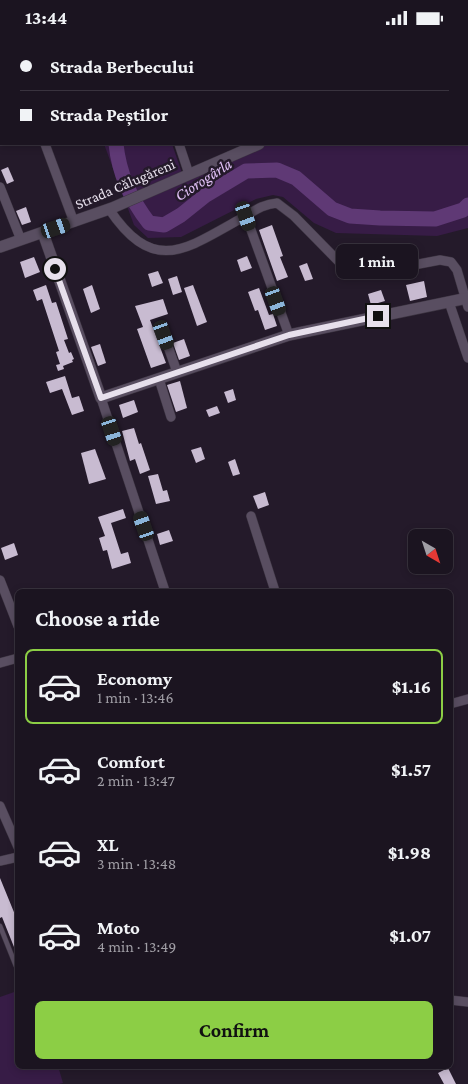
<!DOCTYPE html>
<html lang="en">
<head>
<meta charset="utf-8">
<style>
  :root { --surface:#1b1420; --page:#241d29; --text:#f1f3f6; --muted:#a09ea5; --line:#39333e; --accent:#8cce45 }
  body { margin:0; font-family:"Crimson Pro",serif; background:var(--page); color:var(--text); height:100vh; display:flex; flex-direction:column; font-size:19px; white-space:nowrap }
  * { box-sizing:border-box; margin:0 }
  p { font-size:16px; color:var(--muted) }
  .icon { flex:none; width:28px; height:28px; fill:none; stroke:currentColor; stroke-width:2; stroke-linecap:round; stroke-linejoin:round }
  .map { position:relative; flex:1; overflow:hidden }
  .side { position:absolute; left:15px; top:554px; width:438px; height:480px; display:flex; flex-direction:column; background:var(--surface); border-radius:8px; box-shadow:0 2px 8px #0003,0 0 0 1px var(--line) }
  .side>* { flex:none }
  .hud { position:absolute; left:0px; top:0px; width:469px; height:110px; box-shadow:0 2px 8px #0003,0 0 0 1px var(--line); display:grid; align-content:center; height:110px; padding:0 20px; background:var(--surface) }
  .needle { width:32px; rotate:141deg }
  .fabs { position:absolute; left:408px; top:494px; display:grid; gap:10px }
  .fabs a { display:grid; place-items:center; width:45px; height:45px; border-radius:8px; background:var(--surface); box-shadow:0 2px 8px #0003,0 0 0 1px var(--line); font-size:25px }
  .end { position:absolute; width:22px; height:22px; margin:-11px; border:6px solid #e7e0ec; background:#111; box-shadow:0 0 0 2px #111 }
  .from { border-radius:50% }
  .bubble { position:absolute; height:35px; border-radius:8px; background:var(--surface); box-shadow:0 2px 8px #0003,0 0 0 1px var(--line); font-size:16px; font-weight:700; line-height:35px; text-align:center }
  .car { position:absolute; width:15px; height:30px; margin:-15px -8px; border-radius:6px; box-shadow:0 0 4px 1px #0007; background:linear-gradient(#222 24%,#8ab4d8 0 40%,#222 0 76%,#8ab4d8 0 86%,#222 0) }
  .hud b { display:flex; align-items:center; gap:18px; height:48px; font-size:19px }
  .hud b+b { border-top:1px solid var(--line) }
  .hud i { width:12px; height:12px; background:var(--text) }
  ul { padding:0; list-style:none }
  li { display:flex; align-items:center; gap:15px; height:75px; margin:0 10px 8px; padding:0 10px; border:2px solid transparent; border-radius:8px }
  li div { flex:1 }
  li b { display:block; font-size:19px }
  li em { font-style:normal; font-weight:700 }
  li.on { border-color:var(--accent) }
  li>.icon { width:45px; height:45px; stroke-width:1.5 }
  h2 { padding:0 20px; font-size:22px; line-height:60px }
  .action { display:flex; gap:10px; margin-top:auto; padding:10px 20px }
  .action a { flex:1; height:58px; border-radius:8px; background:var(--accent); color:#111; font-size:20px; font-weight:700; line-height:58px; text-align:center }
  .status { display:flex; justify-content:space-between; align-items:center; height:35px; padding:0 25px; background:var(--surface); direction:ltr }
  .status svg { height:14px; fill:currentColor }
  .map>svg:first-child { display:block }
  .green { fill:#371c46 }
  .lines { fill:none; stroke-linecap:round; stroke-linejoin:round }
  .river { stroke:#5f3975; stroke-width:15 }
  .building { fill:#c8bbd1 }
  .service-casing { stroke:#3d3542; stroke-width:5.5 }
  .minor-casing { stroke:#3d3542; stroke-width:10 }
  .tertiary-casing { stroke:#3d3542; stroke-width:12 }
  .service { stroke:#594e61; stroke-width:4.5 }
  .minor { stroke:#594e61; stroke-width:9 }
  .tertiary { stroke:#594e61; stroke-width:11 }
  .route { stroke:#e7e0ec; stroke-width:6 }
  .labels { text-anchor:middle; stroke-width:5; stroke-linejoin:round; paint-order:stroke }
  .street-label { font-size:15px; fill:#e7e0ec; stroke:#241a2a }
  .water-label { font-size:16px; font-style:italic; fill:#e3c3f9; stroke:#241a2a }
</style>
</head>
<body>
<div class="status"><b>13:44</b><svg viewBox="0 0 49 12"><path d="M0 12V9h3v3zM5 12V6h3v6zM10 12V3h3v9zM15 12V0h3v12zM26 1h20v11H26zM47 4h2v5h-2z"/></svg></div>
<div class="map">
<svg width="468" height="1049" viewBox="0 0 468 1049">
  <rect width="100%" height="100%" fill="#241a2a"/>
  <g class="green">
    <path d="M0,0H136V1H1V3Z"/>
    <path d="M468,24V193L437,201L336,198L314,188L283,162L273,160L256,164L181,202L148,203L134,190L104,109H172L184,144L263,109H468Z"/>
    <path d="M17,956L18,1031H58L63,1048L59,1049H0V962Z"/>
  </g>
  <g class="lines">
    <g class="river">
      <path d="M103,0L104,1"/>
      <path d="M116,109C119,138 131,165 149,188L164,190L181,180L206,160L246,136L277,135L296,143L332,174L350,181L380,183L435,184L463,175L468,170"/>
    </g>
  </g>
  <g class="building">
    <path d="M8,132L14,146L7,149L1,135Z"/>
    <path d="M26,172L31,187L22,190L16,176Z"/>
    <path d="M272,190L283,221L280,222L288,242L277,246L259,195Z"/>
    <path d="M247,221L252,233L241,237L237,225Z"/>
    <path d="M34,222L40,237L25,243L20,227Z"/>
    <path d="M307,228L313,244L305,246L299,231Z"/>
    <path d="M158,236L163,248L152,252L148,239Z"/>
    <path d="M177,241L182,257L173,260L168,244Z"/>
    <path d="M424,246L427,262L410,266L406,250Z"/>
    <path d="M46,250L52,268L56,267L68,304L64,305L69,318L71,317L74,324L72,325L73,327L63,331L64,334L58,336L56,330L60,329L56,317L59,316L42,264L37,266L33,255Z"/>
    <path d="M92,250L100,274L91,278L83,254Z"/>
    <path d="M193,250L207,287L197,291L184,253Z"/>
    <path d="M259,253L269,280L273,279L277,291L265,295L258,275L255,276L248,257Z"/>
    <path d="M381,255L385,266L371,270L368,259Z"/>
    <path d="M163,264L168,279L150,285L166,328L151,333L137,294L143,292L135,271Z"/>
    <path d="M184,304L190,321L179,325L173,308Z"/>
    <path d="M100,309L106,328L98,331L91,312Z"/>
    <path d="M65,341L72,363L79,361L84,376L72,380L62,354L50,358L46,347Z"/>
    <path d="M180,346L187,373L176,377L167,350Z"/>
    <path d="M233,354L236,365L228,368L224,357Z"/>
    <path d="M134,365L138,377L123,383L119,370Z"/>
    <path d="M217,371L220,378L209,382L206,375Z"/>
    <path d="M134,393L139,409L141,408L150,435L140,439L135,424L130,426L122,396Z"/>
    <path d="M201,412L205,424L196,428L191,415Z"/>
    <path d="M95,414L106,444L89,449L81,418Z"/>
    <path d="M235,424L240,439L233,441L228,427Z"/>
    <path d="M158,439L163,456L167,455L170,466L156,469L148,441Z"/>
    <path d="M265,457L269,470L258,474L253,461Z"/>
    <path d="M123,474L126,483L111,488L121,519L128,517L131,528L112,534L107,515L103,516L99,503L105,501L98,482Z"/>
    <path d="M169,495L173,506L160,510L157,499Z"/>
    <path d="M14,508L18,520L5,525L1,513Z"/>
    <path d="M0,843L18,887V922L2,882L0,883Z"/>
    <path d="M448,1033L456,1049H444L438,1038Z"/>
  </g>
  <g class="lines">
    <g class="service-casing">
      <path id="service" d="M0,891L16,931"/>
    </g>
    <g class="minor-casing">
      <g id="minor">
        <path d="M140,0L141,1"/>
        <path d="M442,0V1"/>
        <path d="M173,1L176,0"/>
        <path d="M45,109L74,187"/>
        <path d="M179,109L189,139"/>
        <path d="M0,152L21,205"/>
        <path d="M109,174C154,241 186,214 242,183C254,176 263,169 277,168L294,181L346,234L354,239L361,240L440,225L451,227L457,235L468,272"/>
        <path d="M246,181L289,300"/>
        <path d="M449,267L468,323"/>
        <path d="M164,300L177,337"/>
        <path d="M159,344L171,382"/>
        <path d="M101,363L165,556"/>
        <path d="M251,481L275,556"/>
        <path d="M0,545L18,591"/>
        <path d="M0,628L18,623"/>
        <path d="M450,669L468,664"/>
        <path d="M0,771L18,812"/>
        <path d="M0,826L18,822"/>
        <path d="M450,965L468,967"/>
      </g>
    </g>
    <g class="tertiary-casing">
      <g id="tertiary">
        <path d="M468,18V17"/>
        <path d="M43,198L101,363L289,300L468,263"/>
        <path d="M0,212L112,173L259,109"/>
      </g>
    </g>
    <use href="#service" class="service"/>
    <use href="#minor" class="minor"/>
    <use href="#tertiary" class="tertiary"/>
  </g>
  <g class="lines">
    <path class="route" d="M55,234L101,363L289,300L378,281"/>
  </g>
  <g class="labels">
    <g class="street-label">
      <text transform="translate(125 149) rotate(-23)" y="5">Strada Călugăreni</text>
    </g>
    <g class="water-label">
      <text transform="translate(203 144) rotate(-33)" y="6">Ciorogârla</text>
    </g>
  </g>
</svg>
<div class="fabs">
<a><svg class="needle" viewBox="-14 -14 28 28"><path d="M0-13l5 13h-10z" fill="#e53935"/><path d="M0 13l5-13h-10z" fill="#a09ea5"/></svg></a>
</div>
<i class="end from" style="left:55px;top:234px"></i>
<i class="end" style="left:378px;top:281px"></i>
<div class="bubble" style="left:336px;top:209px;width:82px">1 min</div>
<i class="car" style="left:246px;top:181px;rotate:161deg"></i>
<i class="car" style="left:56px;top:193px;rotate:71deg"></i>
<i class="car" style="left:276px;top:266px;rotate:160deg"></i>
<i class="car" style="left:164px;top:300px;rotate:160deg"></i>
<i class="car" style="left:112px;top:396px;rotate:162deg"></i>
<i class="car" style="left:144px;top:491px;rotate:341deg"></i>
<div class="hud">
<b><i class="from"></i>Strada Berbecului</b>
<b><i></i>Strada Peștilor</b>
</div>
<section class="side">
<h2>Choose a ride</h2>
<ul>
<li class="on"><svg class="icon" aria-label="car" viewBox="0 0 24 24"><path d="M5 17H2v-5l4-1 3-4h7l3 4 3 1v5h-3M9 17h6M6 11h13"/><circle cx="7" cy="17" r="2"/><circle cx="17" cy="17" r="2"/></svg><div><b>Economy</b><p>1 min · 13:46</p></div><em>$1.16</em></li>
<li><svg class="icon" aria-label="car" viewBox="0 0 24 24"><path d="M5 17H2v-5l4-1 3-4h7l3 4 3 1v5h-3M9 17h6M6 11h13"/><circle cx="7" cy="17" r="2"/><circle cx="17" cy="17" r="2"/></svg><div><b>Comfort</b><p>2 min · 13:47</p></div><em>$1.57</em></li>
<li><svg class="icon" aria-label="car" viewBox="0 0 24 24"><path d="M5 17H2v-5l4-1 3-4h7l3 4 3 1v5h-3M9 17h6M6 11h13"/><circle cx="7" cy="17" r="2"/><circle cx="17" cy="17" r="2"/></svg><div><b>XL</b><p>3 min · 13:48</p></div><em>$1.98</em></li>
<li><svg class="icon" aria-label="car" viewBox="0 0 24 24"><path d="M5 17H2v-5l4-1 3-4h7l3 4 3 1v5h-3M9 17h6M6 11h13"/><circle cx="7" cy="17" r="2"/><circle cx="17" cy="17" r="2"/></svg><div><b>Moto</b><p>4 min · 13:49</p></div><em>$1.07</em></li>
</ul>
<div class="action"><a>Confirm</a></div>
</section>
</div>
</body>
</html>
